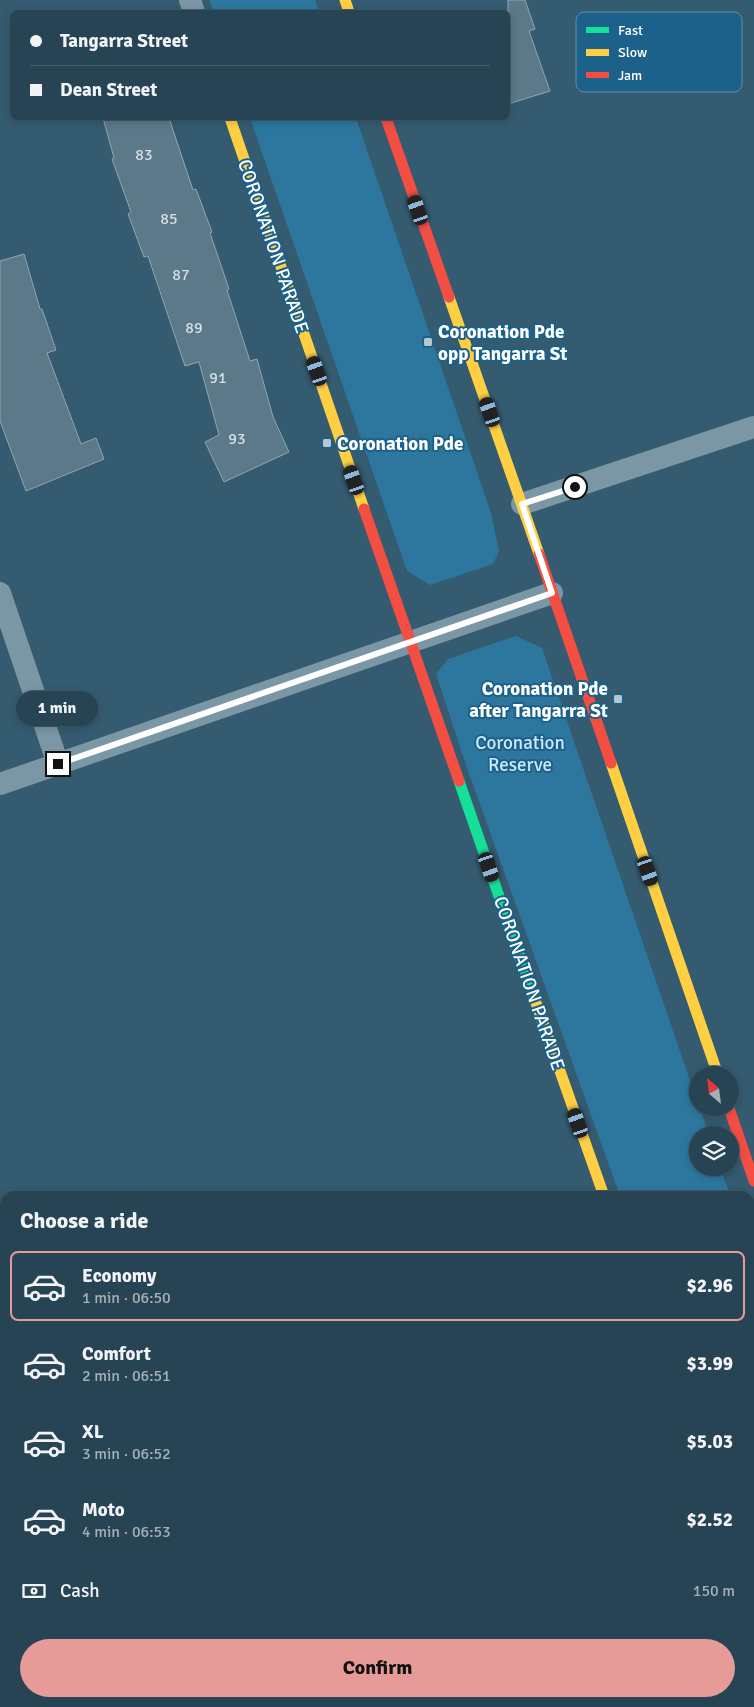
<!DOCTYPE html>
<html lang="en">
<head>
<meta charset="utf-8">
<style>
  :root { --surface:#274454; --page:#2f4b5a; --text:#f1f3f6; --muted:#a4b0b8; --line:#435c6b; --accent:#e69b98 }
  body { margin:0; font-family:Signika,sans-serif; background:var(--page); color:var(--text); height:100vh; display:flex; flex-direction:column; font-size:19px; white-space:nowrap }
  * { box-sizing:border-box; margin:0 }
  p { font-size:16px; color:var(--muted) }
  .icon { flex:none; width:28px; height:28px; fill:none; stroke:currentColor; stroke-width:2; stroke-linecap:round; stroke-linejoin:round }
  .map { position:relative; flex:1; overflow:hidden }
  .drawer { position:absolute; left:0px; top:1191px; width:755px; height:516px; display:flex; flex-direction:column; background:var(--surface); border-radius:15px 15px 0 0; box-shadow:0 2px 8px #0003,0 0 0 1px var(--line) }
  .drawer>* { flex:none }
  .banner { position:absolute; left:10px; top:10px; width:500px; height:110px; border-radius:8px; box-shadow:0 2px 8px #0003,0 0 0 1px var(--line); display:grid; align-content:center; height:110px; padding:0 20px; background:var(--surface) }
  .needle { width:32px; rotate:332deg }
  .buttons { position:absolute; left:689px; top:1066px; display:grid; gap:10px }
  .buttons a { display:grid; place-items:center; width:50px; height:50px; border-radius:50%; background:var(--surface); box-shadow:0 2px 8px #0003,0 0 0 1px var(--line); font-size:25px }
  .end { position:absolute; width:22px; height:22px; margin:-11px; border:6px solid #fff; background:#111; box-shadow:0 0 0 2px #111 }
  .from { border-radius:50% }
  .bubble { position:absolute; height:35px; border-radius:18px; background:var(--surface); box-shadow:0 2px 8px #0003,0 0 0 1px var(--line); font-size:16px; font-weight:800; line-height:35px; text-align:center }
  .car { position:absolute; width:15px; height:30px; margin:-15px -8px; border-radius:6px; box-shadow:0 0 4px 1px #0007; background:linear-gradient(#222 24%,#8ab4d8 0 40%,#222 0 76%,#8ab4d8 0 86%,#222 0) }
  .banner b { display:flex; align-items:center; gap:18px; height:48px; font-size:19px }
  .banner b+b { border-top:1px solid var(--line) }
  .banner i { width:12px; height:12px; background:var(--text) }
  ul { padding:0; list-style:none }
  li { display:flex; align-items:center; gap:15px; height:70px; margin:0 10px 8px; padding:0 10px; border:2px solid transparent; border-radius:8px }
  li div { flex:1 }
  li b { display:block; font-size:19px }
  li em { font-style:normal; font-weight:800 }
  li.current { border-color:var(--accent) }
  li>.icon { width:45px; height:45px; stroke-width:1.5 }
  h2 { padding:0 20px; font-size:22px; line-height:60px }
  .pay { display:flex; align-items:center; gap:12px; height:55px; padding:0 20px; font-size:19px }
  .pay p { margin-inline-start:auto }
  .primary-button { display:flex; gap:10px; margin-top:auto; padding:10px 20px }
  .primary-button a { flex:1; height:58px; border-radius:30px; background:var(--accent); color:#111; font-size:20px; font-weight:800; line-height:58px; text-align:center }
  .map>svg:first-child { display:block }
  .green { fill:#2d779e }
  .building { fill:#5c7989; stroke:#8fa6b3 }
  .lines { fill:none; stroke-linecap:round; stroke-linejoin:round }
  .street { stroke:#7b96a5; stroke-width:22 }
  .fast { stroke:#16e098; stroke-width:11 }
  .slow { stroke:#ffcf43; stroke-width:11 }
  .jam { stroke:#f24e42; stroke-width:11 }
  .route { stroke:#fff; stroke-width:6 }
  .poi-dot { fill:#b8c6cd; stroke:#1c6189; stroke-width:2 }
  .labels { text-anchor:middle; stroke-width:4; stroke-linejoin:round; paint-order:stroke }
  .number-label { font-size:16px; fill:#d6dee2 }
  .street-label { font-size:19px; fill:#fff; stroke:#1c6189 }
  .poi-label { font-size:19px; font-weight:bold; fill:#fff; stroke:#1c6189; text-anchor:start }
  .park-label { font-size:19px; fill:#cbe9f9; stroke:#1c6189 }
  .key { fill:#1c6189; stroke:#6090ac; stroke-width:1 }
  .key-label { font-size:14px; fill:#fff }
</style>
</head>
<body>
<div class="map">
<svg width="754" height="1707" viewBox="0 0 754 1707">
  <rect width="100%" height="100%" fill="#345b70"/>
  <g class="green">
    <path d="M209,0H315L320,12H214Z"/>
    <path d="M250,118H356L491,513L499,551L493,564L430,585L407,571Z"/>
    <path d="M516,636L542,648L697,1101L698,1108H700L709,1135H698V1168H720L729,1191L714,1196H620L467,768L436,674L448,659Z"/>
    <path d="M750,1274L754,1285V1575L750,1564Z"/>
  </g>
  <g class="building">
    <path d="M508,0H525L535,29L529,31L550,91L508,104Z"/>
    <path d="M103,118H169L193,190L196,189L212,232L210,233L229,289L227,290L250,361L257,359L273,417L289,452L224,482L205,442L219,435L199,362L185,366L148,256L144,257L128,214L131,212L112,159L114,158Z"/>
    <path d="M24,254L40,309H42L56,350L47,353L81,444L96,438L104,459L26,491L0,421V261Z"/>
  </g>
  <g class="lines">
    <g class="street">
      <path d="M190,0L194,12"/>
      <path d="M522,504L754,427"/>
      <path d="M0,593L58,764"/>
      <path d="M0,784L552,593"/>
      <path d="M750,1220L754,1218"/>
      <path d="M0,1482L5,1480"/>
      <path d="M750,1634L754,1646"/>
      <path d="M130,1702L132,1707"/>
      <path d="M602,1707L615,1702"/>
    </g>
    <path class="fast" d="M459,781L535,1000"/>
    <g class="slow">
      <path d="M345,0L349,12"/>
      <path d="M230,118L364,509"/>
      <path d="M449,297L539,554"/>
      <path d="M611,763L718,1075"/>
      <path d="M535,1000L604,1196"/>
    </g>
    <g class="jam">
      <path d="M386,118L449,297"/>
      <path d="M364,509L459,781"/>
      <path d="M539,554L611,763"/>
      <path d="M729,1108L754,1181"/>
    </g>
  </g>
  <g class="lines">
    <path class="route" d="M58,764L552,593L522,504L575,487"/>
  </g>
  <g class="poi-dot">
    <rect x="423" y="337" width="10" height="10" rx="2.5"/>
    <rect x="322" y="438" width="10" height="10" rx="2.5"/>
    <rect x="613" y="694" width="10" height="10" rx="2.5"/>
  </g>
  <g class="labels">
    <g class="number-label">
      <text x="144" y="160">83</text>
      <text x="169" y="224">85</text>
      <text x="181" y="280">87</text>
      <text x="194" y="333">89</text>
      <text x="218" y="383">91</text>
      <text x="237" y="444">93</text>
    </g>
    <g class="street-label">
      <text transform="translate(274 246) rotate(71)" y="7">CORONATION PARADE</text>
      <text transform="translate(530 983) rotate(71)" y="7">CORONATION PARADE</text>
    </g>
    <g class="poi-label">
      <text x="438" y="338">Coronation Pde<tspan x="438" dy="22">opp Tangarra St</tspan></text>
      <text x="337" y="450">Coronation Pde</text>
      <text x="608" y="695" text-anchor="end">Coronation Pde<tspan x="608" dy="22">after Tangarra St</tspan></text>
    </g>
    <g class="park-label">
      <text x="520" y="749">Coronation<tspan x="520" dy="22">Reserve</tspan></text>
    </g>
  </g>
  <rect x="576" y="12" width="166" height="80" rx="8" class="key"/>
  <rect x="586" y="27" width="23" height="6" fill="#16e098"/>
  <rect x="586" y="49" width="23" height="7" fill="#ffcf43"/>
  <rect x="586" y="72" width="23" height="6" fill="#f24e42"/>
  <g class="key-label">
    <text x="618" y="35">Fast</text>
    <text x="618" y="57">Slow</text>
    <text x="618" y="80">Jam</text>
  </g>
</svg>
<div class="buttons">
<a><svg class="needle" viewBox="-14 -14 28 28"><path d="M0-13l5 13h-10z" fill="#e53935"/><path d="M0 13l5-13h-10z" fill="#a4b0b8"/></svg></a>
<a><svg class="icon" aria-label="layers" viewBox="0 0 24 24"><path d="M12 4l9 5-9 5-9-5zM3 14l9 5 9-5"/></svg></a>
</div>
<i class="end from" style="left:575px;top:487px"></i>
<i class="end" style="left:58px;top:764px"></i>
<div class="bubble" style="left:16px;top:691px;width:82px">1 min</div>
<i class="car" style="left:418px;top:210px;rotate:341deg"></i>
<i class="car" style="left:317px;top:371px;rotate:341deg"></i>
<i class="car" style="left:490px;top:412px;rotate:341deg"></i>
<i class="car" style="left:354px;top:480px;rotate:341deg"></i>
<i class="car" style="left:489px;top:867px;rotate:161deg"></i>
<i class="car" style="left:648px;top:871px;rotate:161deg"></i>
<i class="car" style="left:578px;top:1123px;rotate:341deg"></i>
<div class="banner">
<b><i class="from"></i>Tangarra Street</b>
<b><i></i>Dean Street</b>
</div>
<section class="drawer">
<h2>Choose a ride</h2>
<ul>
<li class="current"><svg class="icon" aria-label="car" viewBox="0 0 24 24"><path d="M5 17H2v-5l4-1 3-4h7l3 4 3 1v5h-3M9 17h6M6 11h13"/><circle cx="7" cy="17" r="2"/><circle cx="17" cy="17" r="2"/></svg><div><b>Economy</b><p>1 min · 06:50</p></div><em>$2.96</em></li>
<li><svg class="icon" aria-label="car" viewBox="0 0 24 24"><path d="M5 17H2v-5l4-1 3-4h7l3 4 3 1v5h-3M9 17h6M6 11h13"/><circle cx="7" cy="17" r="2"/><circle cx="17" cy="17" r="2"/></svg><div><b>Comfort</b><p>2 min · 06:51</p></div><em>$3.99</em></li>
<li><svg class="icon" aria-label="car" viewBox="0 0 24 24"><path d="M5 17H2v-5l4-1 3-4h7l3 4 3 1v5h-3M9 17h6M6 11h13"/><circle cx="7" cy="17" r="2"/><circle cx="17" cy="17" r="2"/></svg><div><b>XL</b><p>3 min · 06:52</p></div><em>$5.03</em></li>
<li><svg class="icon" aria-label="car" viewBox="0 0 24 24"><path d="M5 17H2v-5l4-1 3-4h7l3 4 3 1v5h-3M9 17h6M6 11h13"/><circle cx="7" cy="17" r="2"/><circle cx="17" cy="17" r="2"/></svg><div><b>Moto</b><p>4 min · 06:53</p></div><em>$2.52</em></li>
</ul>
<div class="pay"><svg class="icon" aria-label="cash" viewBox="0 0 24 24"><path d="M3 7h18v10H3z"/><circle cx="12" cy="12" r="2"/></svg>Cash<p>150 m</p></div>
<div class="primary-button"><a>Confirm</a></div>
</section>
</div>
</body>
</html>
